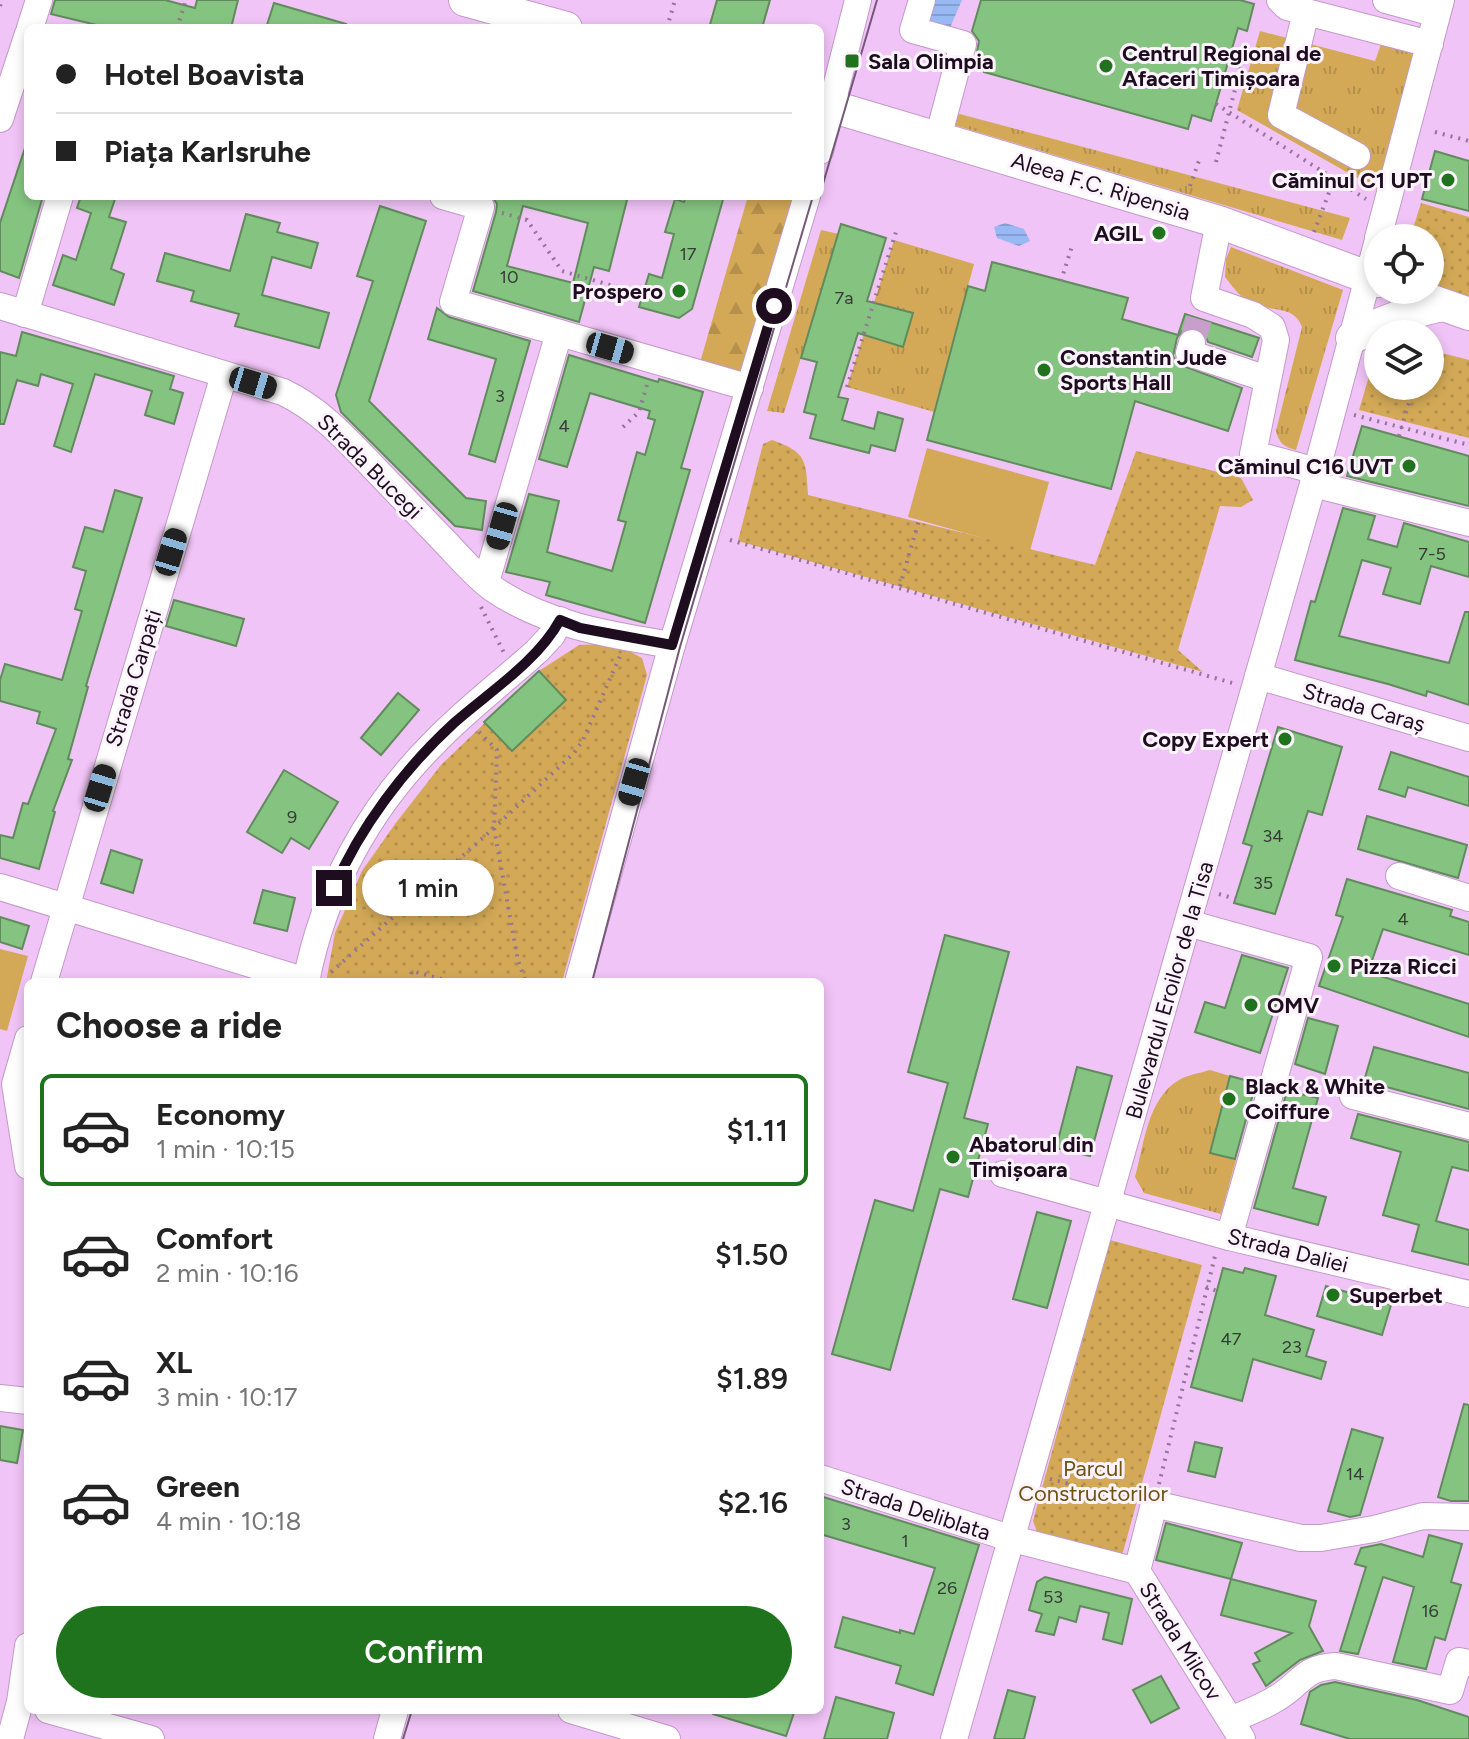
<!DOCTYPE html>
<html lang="en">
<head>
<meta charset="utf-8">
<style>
  :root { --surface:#fff; --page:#f6f6f6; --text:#222; --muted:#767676; --line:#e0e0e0; --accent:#1f731d }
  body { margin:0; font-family:Figtree,sans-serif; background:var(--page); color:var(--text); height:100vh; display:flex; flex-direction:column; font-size:30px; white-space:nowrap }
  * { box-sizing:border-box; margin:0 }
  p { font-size:26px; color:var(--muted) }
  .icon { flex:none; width:44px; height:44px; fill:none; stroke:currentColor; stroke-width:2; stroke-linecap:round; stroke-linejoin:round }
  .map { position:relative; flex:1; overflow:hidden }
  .sheet { position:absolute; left:24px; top:978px; width:800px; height:736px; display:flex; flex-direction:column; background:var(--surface); border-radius:12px; box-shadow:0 4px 12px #0003 }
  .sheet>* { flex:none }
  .hud { position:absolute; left:24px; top:24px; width:800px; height:176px; border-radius:12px; box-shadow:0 4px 12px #0003; display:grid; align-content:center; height:176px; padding:0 32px; background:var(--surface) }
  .buttons { position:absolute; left:1364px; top:224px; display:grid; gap:16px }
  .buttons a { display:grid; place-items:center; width:80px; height:80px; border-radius:50%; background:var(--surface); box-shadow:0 4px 12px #0003; font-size:40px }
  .end { position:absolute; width:36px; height:36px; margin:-18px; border:10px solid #1d0d1f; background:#fff; box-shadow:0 0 0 4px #fff }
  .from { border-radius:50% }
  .bubble { position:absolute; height:56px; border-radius:28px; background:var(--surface); box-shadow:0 4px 12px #0003; font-size:26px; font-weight:600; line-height:56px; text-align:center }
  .car { position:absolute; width:24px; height:48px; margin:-24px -12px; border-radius:10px; box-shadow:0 0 6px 2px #0007; background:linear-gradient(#222 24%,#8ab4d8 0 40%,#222 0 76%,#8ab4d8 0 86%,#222 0) }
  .hud b { display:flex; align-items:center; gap:28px; height:76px; font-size:30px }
  .hud b+b { border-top:2px solid var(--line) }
  .hud i { width:20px; height:20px; background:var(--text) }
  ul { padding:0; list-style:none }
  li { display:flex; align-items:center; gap:24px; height:112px; margin:0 16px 12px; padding:0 16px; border:4px solid transparent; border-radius:12px }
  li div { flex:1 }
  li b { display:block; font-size:30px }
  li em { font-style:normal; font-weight:600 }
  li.current { border-color:var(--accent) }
  li>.icon { width:72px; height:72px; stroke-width:1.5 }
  h2 { padding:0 32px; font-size:36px; line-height:96px }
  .button { display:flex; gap:16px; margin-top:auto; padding:16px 32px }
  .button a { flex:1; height:92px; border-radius:48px; background:var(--accent); color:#fff; font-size:32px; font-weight:600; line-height:92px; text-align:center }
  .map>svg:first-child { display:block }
  .grass { fill:url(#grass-tufts) }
  .forest { fill:url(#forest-firs) }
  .park { fill:url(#park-dots) }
  .pitch { fill:#d3a957 }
  .water { fill:url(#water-rules) }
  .building { fill:#85c480; stroke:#618b5d; stroke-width:2; fill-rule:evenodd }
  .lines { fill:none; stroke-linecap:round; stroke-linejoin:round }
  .minor-tunnel { stroke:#c69fcb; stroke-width:26; stroke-dasharray:26 13; stroke-linecap:butt }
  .minor-casing { stroke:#c499c9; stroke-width:28 }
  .major-casing { stroke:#c499c9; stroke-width:34 }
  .path { stroke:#947498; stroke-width:4; stroke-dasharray:2 6; stroke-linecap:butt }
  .minor { stroke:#fff; stroke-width:26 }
  .major { stroke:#fff; stroke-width:32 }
  .tram { stroke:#755978; stroke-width:2 }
  .route { stroke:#1d0d1f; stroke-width:10 }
  .poi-dot { fill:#1f731d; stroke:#fcf3fd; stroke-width:3 }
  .labels { text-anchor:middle; stroke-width:6; stroke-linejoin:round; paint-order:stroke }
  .number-label { font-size:18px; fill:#373b37 }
  .poi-label { font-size:22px; font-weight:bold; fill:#1d0d1f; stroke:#fcf3fd; text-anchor:start }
  .street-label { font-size:22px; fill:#1d0d1f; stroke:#fcf3fd }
  .park-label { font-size:22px; fill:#705211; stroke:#fcf3fd }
</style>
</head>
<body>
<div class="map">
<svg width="1469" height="1739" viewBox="0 0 1469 1739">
  <defs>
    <pattern id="grass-tufts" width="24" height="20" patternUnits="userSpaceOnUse" patternTransform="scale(2)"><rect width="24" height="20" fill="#d3a957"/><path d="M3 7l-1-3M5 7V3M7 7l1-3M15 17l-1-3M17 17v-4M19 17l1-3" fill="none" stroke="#b5904b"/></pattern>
    <pattern id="forest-firs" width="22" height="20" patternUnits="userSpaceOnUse" patternTransform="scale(2)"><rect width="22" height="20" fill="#d3a957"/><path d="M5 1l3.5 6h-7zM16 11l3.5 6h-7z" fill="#b5904b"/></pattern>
    <pattern id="park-dots" width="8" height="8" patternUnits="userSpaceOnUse" patternTransform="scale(2)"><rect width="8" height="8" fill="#d3a957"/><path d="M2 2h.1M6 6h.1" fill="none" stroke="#b5904b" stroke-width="1.8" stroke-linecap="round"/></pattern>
    <pattern id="water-rules" width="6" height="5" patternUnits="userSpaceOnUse" patternTransform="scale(2)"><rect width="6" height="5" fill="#99b9f4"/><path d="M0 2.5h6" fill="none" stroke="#839ed1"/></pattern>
  </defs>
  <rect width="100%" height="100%" fill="#f0c4f6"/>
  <g class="grass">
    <path d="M1260,31L1375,61L1385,33L1430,44L1389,196L1237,110Z"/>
    <path d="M956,113L1350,218L1342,240L954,125Z"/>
    <path d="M821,230L839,234L784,413L767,411Z"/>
    <path d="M894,240L974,264L934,412L847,387Z"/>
    <path d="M1231,247L1343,290L1296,450C1284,447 1279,443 1276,431L1302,327C1294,305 1272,312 1253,304C1241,299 1233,287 1225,277L1226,259Z"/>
    <path d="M1210,1070L1230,1076L1210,1153L1236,1160L1221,1214L1144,1193L1135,1177C1144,1145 1147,1099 1179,1080C1187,1075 1200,1073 1210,1070Z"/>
  </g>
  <path class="forest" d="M748,196H807L750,388L697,373Z"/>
  <g class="park">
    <path d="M1421,203L1469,217V304L1430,289V238H1410Z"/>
    <path d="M1378,346V386H1430V350L1469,360V438L1359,410Z"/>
    <path d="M772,440C807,452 806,461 808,495L1095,565L1136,451L1241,478L1253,500L1241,507L1220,506L1178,650L1203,672L738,541L763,444Z"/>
    <path d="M604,644L624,648L642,658L647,675L562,982H326L335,933L362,871L395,824L441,765L539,671L579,645Z"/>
    <path d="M1110,1240L1202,1265L1120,1563L1039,1537L1033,1521Z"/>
  </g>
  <g class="pitch">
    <path d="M927,448L1049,482L1030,551L908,517Z"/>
    <path d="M0,949L28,956L7,1031L0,1029Z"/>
  </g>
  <g class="water">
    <path d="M936,0H962L949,30L929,29V13Z"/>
    <path d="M1005,223L1024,229L1030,241L1019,246L997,238L994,227Z"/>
  </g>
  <g class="building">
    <path d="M55,0H165L195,8L197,0H238L231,28H109L51,14Z"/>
    <path d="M717,0H770L762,28H709Z"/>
    <path d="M981,0H1240L1254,4L1247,31L1238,28L1211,121L1192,115L1188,129L984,72L987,60L976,57L979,41L972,31Z"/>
    <path d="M274,3L346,24L345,28H266Z"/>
    <path d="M25,148H28V196H43L19,278L0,271V223Z"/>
    <path d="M1435,151L1469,161V211L1422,199Z"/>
    <path d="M81,196H116L109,217L126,222L111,269L124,274L114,305L53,285L63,255L76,260L91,213L77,208Z"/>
    <path d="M492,196H628L609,271L594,267L579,322L473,291L496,212L497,204ZM523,206L588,223L573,283L507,266Z"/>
    <path d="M686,196H724L692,309L679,318L639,307L649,274L662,278L674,234L665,232L675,199L684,202Z"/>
    <path d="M380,206L426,221L369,401L466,498L486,501L482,530L455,526L341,412L336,395L373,281L357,276Z"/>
    <path d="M246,214L280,223L277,232L318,243L311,268L272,257L262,295L329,313L319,348L235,326L239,314L191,301L194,291L157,281L165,253L230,271Z"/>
    <path d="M841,224L886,238L867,301L913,313L903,347L858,333L838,397L848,399L842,420L874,429L878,412L903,419L895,451L871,445L869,453L810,438L816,415L804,412L817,362L801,358Z"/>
    <path d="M992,262L1128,298L1122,319L1178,335L1185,314L1259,338L1252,357L1208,342L1204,333L1196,328L1182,331L1177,338L1173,356L1178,364L1242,388L1228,431L1135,401L1111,489L927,440L968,286L985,291Z"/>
    <path d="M437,308L449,317L530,341L495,462L469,454L496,359L428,339Z"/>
    <path d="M22,332L174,376L170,389L183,393L174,424L145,415L152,391L95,374L71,452L54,446L73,384L41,374L38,386L17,380L4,424H0V352L16,356Z"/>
    <path d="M569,355L658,382L659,379L703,392L681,468L690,470L645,623L546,595L550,582L506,572L529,494L559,501L547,552L612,571L626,522L618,520L637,452L645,455L655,420L648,418L650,411L590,393L567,467L539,459Z"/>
    <path d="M1362,426L1469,456V506L1347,476Z"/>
    <path d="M115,490L142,498L86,686L88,687L68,759L72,760L53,811L55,812L39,869L0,858V835L13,838L23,803L28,804L56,729L37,723L40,712L0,701V680L5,664L62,680L82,611L75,609L86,571L73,567L85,527L103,532Z"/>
    <path d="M1343,508L1375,516L1368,539L1397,547L1404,523L1469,542V577L1431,566L1420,604L1383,594L1391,568L1362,560L1339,636L1449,663L1465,612H1469V705L1427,691L1426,696L1388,684L1295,660L1311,601L1315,602Z"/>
    <path d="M174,600L244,619L236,646L166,626Z"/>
    <path d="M539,671L566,700L512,751L484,722Z"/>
    <path d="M398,693L419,710L381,755L361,738Z"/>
    <path d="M1278,727L1342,747L1322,815L1308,811L1275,914L1234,903L1252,846L1243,843Z"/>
    <path d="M1391,752L1469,777V806L1408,787L1405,797L1379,789Z"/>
    <path d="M284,770L338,802L309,849L291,838L282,853L247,832Z"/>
    <path d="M1367,816L1467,845L1458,878L1358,849Z"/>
    <path d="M111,850L142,860L133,893L101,883Z"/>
    <path d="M1347,879L1452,910L1450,916L1469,922V955L1383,929L1368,972L1469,1004V1037L1319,986L1343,917L1336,915Z"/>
    <path d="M263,890L295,898L287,931L254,923Z"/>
    <path d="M0,917L29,926L22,949L0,942Z"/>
    <path d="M945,935L1009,952L964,1118L988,1124L968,1197L940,1189L890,1370L832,1354L875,1200L913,1211L948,1083L908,1072Z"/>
    <path d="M1242,955L1288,968L1260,1053L1195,1032L1205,1002L1225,1008Z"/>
    <path d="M1308,1018L1338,1026L1325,1074L1295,1064Z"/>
    <path d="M1374,1047L1469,1073V1109L1364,1081Z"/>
    <path d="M1077,1067L1112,1076L1090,1156L1056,1148Z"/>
    <path d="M1230,1076L1256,1083L1235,1159L1210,1153Z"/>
    <path d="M1287,1091L1318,1098L1293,1188L1326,1197L1318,1225L1254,1208Z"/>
    <path d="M1358,1114L1469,1142V1171L1452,1167L1436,1221L1469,1230V1265L1412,1251L1419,1225L1383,1215L1401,1152L1351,1138Z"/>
    <path d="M1037,1212L1071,1221L1047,1308L1013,1299Z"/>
    <path d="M1223,1268L1243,1273L1245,1268L1276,1276L1265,1315L1314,1330L1306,1356L1326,1362L1321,1379L1253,1359L1242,1401L1191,1387Z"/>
    <path d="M1326,1286L1391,1305L1382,1335L1317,1316Z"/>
    <path d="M1464,1404L1469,1405V1501H1451L1438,1497Z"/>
    <path d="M0,1426L23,1430L17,1463L0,1460Z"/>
    <path d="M1352,1429L1383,1438L1360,1515L1350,1517L1328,1511Z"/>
    <path d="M1195,1442L1222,1448L1215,1477L1188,1471Z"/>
    <path d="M820,1496L979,1545L933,1695L896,1683L901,1666L835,1647L843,1617L900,1633V1630L914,1634L935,1568L820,1534Z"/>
    <path d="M1166,1523L1242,1543L1231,1579L1156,1560Z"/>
    <path d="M1429,1535L1462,1544L1451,1582L1461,1585L1445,1640L1435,1637L1426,1669L1393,1662L1414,1587L1383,1577L1358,1654L1340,1651L1366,1567L1355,1564L1361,1548L1381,1544L1423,1557Z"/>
    <path d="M1045,1577L1132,1599L1122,1644L1103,1639L1109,1613L1080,1606L1076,1622L1059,1617L1054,1635L1036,1631L1042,1614L1029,1610L1037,1582Z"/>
    <path d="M1231,1579L1316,1601L1309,1626L1323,1651L1300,1660L1266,1686L1253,1664L1260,1661L1255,1653L1292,1633L1221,1615Z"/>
    <path d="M1161,1676L1179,1708L1151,1723L1133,1690Z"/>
    <path d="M1335,1682L1417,1700L1469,1717V1739H1350L1301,1724L1310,1692L1321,1685Z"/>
    <path d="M1008,1690L1035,1697L1024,1739H994Z"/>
    <path d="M836,1697L894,1713L887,1739H824Z"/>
    <path d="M713,1710H795L786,1736L713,1714Z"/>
  </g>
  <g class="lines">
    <path class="minor-tunnel" d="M1192,343L1199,319"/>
    <g class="minor-casing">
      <g id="minor">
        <path d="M922,0L913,30L963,44L938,138"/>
        <path d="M1280,0L1287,7L1430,44"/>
        <path d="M1386,0L1437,14"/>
        <path d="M1306,12L1281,115L1357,156"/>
        <path d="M30,28L39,0"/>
        <path d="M0,119L28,34"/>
        <path d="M820,151L858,0"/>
        <path d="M443,196L481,207L453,302L750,388"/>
        <path d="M1219,222L1204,298L1253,315L1272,327L1276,340L1253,454L1317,471"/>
        <path d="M1378,238L1441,0"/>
        <path d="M0,306L283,392C321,410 347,440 376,470C400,495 424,520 448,545C462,560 476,576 492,588C545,625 610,635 672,645"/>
        <path d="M25,314L60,196"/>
        <path d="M1192,343L1189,353L1267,379"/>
        <path d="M1313,484L1469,523"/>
        <path d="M486,582L559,333"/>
        <path d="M1258,676L1469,738"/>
        <path d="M1399,876L1469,898"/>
        <path d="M0,887L306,981"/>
        <path d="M1188,923L1309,957L1229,1237"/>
        <path d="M44,982L224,375"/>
        <path d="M306,982C323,892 368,809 433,744C465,710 503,682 537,651L552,635L560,620"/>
        <path d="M578,982L672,645L807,196"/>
        <path d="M28,1039L15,1084L28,1166"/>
        <path d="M1353,1096L1469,1126"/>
        <path d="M1003,1174L1229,1237L1469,1294"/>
        <path d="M0,1398L28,1401"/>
        <path d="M820,1478L1013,1539L1137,1571L1242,1739"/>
        <path d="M1137,1571L1154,1504L1301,1538H1321L1374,1529L1423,1516L1469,1517"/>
        <path d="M48,1710L151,1739"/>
        <path d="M571,1710L667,1739"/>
        <path d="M1231,1720C1246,1713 1263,1707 1277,1698C1303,1683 1301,1668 1336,1666L1450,1691L1459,1661L1469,1663"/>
        <path d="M10,1739L20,1702L28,1646"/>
        <path d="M387,1739L395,1710"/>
        <path d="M954,1739L1313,484L1378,240"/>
      </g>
    </g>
    <g class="major-casing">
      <g id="major">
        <path d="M465,0L566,28"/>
        <path d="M820,103L1219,222L1378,281"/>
        <path d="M1401,290L1469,314"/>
        <path d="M1352,338C1381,321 1410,312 1442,305"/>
      </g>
    </g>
    <g class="path">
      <path d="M0,6L2,0"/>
      <path d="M177,28L186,0"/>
      <path d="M667,28L675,0"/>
      <path d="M1216,104L1366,199"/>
      <path d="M1435,132L1469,141"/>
      <path d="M1216,162L1243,59L1230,56"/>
      <path d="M1190,186L1200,158"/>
      <path d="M502,213L527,220L562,271L627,290"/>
      <path d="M1314,232L1330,190"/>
      <path d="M1061,281L1073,243"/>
      <path d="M847,387L896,232"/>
      <path d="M1354,415L1469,445"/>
      <path d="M623,427L639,412L648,381"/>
      <path d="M1399,436L1414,386"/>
      <path d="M730,540L1236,684"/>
      <path d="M900,586L919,520"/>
      <path d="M481,607L504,653"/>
      <path d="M479,732L497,750L494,828L518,961L526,982"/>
      <path d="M1219,894L1236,899"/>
      <path d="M331,972L494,828L574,753L583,740L620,656"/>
      <path d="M409,982L412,971L453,982"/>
      <path d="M1206,1287L1217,1291"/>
      <path d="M1050,1479L1135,1500"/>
      <path d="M1159,1484L1215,1256"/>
    </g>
    <use href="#minor" class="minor"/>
    <use href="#major" class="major"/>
    <g class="tram">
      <path d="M820,194L877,0"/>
      <path d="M592,982L680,647L813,196"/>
      <path d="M403,1739L412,1710"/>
    </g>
  </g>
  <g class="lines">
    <path class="route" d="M334,888C360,827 405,768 454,723C489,692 537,662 560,620L580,628L672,645L774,306"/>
  </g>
  <g class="poi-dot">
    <rect x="844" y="53" width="16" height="16" rx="4"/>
    <circle cx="1106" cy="66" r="8"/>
    <circle cx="1448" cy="180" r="8"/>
    <circle cx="1159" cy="233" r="8"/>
    <circle cx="679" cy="291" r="8"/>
    <circle cx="1044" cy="370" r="8"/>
    <circle cx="1409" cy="466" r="8"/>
    <circle cx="1285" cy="739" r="8"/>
    <circle cx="1334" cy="966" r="8"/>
    <circle cx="1251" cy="1005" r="8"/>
    <circle cx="1229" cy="1099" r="8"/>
    <circle cx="953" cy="1157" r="8"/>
    <circle cx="1333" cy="1295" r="8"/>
  </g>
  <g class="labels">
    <g class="number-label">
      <text x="688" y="260">17</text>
      <text x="509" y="283">10</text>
      <text x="844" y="304">7a</text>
      <text x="500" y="402">3</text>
      <text x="564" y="432">4</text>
      <text x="1432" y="560">7-5</text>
      <text x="292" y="823">9</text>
      <text x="1273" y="842">34</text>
      <text x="1263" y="889">35</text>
      <text x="1403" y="925">4</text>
      <text x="1231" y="1345">47</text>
      <text x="1292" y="1353">23</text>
      <text x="1355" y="1480">14</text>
      <text x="846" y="1530">3</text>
      <text x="905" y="1547">1</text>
      <text x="947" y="1594">26</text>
      <text x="1053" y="1603">53</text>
      <text x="1430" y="1617">16</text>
    </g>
    <g class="poi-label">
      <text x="1122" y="61">Centrul Regional de<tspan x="1122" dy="25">Afaceri Timișoara</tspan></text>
      <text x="868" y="69">Sala Olimpia</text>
      <text x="1432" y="188" text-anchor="end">Căminul C1 UPT</text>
      <text x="1143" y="241" text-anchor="end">AGIL</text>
      <text x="663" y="299" text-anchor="end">Prospero</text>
      <text x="1060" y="365">Constantin Jude<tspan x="1060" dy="25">Sports Hall</tspan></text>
      <text x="1393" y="474" text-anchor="end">Căminul C16 UVT</text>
      <text x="1269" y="747" text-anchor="end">Copy Expert</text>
      <text x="1350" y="974">Pizza Ricci</text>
      <text x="1267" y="1013">OMV</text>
      <text x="1245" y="1094">Black &amp; White<tspan x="1245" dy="25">Coiffure</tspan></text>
      <text x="969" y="1152">Abatorul din<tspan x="969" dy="25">Timișoara</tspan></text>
      <text x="1349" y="1303">Superbet</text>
    </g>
    <g class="street-label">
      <text transform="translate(1101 186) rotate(17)" y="8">Aleea F.C. Ripensia</text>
      <text transform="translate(370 466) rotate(45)" y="8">Strada Bucegi</text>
      <text transform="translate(133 678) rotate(-73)" y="8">Strada Carpați</text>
      <text transform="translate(1364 707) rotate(16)" y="8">Strada Caraș</text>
      <text transform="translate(1169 990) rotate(-74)" y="8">Bulevardul Eroilor de la Tisa</text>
      <text transform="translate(1288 1250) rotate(14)" y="8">Strada Daliei</text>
      <text transform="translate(916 1509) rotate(18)" y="8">Strada Deliblata</text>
      <text transform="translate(1181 1641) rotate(58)" y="8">Strada Milcov</text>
    </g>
    <g class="park-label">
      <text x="1093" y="1476">Parcul<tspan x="1093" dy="25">Constructorilor</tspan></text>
    </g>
  </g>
</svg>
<div class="buttons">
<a><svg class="icon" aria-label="locate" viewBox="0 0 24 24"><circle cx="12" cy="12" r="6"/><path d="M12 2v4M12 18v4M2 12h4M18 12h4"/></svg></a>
<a><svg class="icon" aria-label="layers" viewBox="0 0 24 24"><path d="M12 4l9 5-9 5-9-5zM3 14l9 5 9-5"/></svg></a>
</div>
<i class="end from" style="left:774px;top:306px"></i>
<i class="end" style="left:334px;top:888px"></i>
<div class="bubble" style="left:362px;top:860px;width:132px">1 min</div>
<i class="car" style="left:610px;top:348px;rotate:106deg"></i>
<i class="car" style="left:253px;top:383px;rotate:107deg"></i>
<i class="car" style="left:502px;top:526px;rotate:196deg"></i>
<i class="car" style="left:171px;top:552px;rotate:17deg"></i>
<i class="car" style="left:634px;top:782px;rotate:196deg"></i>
<i class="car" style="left:100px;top:788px;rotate:17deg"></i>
<div class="hud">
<b><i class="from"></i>Hotel Boavista</b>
<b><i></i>Piața Karlsruhe</b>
</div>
<section class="sheet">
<h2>Choose a ride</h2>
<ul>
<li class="current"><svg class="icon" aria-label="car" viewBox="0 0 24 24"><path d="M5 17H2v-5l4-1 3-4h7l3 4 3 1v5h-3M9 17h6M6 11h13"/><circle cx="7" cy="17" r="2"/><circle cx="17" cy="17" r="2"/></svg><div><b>Economy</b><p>1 min · 10:15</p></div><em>$1.11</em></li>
<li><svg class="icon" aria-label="car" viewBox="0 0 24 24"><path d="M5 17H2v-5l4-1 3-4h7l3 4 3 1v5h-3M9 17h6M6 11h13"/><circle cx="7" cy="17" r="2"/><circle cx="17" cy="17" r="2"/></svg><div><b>Comfort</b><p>2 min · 10:16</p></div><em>$1.50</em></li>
<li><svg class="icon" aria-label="car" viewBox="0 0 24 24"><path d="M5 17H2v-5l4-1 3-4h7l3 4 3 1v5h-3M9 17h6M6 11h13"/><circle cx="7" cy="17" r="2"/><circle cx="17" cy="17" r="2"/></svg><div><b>XL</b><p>3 min · 10:17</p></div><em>$1.89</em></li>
<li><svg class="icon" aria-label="car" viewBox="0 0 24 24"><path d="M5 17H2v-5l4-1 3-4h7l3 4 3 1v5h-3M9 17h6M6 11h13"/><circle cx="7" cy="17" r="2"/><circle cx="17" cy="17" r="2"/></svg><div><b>Green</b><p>4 min · 10:18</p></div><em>$2.16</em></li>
</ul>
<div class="button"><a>Confirm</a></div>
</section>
</div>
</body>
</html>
